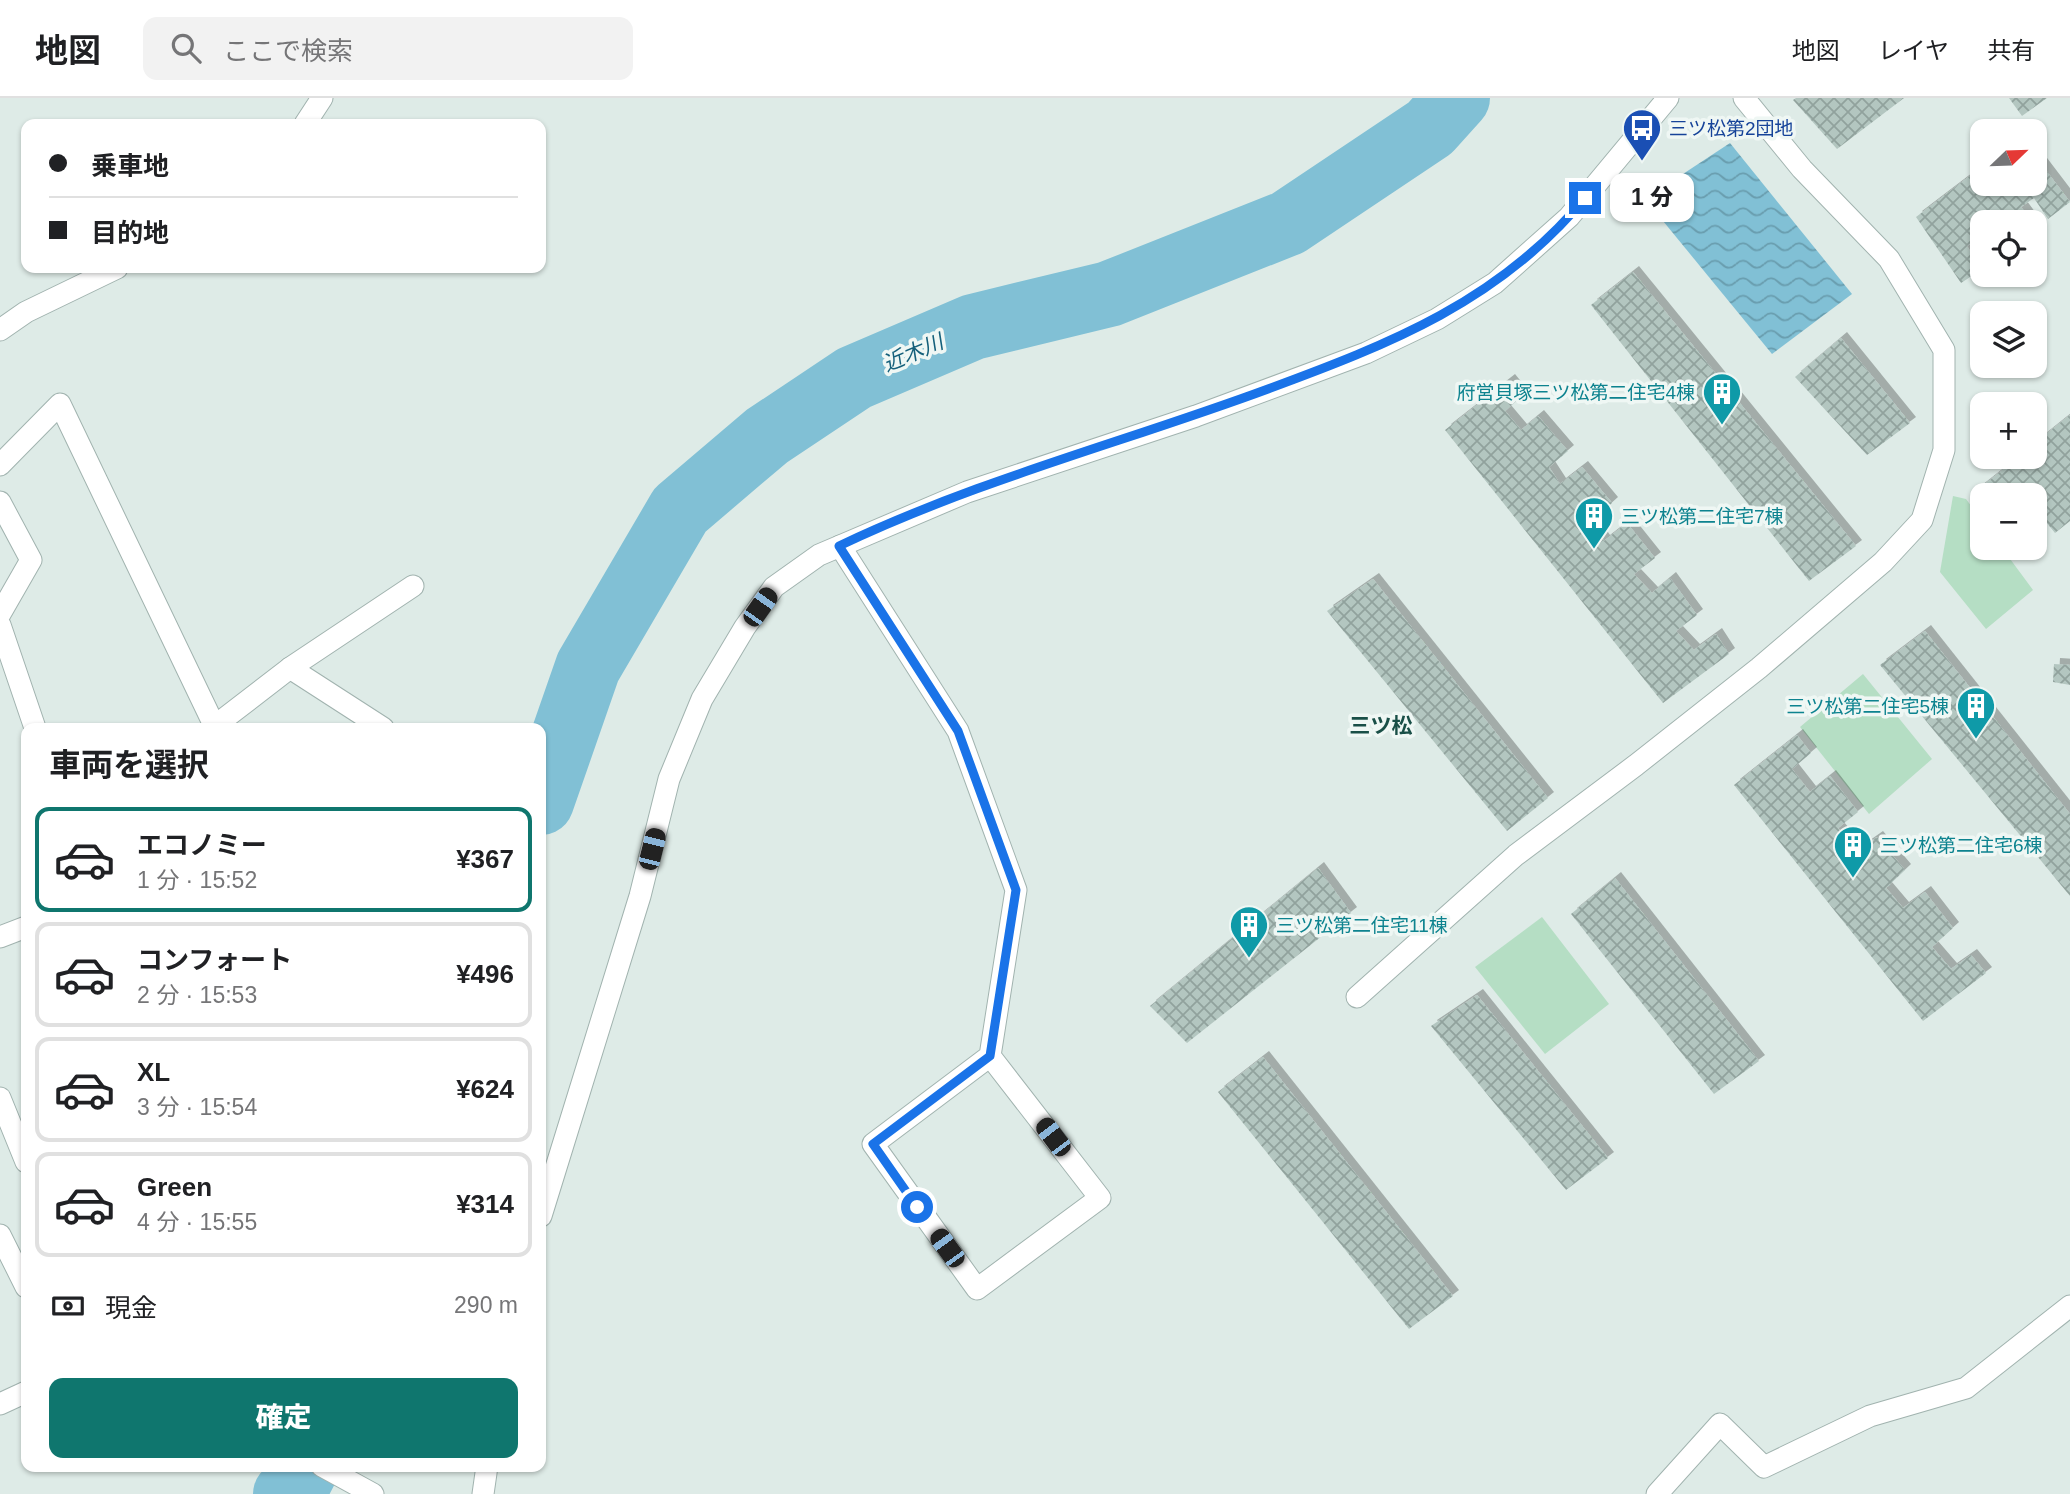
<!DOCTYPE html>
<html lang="ja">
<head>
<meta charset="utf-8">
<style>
  :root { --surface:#fff; --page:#f2f2f2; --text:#202124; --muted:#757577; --line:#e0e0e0; --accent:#0f766e }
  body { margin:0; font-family:Helvetica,"Noto Sans JP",sans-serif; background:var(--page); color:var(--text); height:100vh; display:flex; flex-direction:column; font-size:26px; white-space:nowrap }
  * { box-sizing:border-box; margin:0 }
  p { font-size:23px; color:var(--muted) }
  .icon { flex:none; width:38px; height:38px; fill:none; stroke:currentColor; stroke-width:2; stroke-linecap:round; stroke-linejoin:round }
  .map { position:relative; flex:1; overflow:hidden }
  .side { position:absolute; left:21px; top:625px; width:525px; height:749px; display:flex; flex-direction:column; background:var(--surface); border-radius:14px; box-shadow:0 2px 5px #0004 }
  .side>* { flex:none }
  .top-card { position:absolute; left:21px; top:21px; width:525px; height:154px; border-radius:14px; box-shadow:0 2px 5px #0004; display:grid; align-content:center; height:154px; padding:0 28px; background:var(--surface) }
  .needle { width:46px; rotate:67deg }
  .controls { position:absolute; left:1970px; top:21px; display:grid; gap:14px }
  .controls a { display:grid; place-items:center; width:77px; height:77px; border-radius:14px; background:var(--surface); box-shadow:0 2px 5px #0004; font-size:35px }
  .end { position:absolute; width:32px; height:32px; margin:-16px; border:9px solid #1a73e8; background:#fff; box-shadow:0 0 0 4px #fff }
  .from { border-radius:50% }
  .bubble { position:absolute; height:49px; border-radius:14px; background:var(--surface); box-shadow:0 2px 5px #0004; font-size:23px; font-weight:800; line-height:49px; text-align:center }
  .car { position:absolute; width:21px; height:42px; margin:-21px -10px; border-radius:9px; box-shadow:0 0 5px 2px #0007; background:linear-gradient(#222 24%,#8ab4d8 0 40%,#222 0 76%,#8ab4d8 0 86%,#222 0) }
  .top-card b { display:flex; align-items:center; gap:24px; height:66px; font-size:26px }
  .top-card b+b { border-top:2px solid var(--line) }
  .top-card i { width:18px; height:18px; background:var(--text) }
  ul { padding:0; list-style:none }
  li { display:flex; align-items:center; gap:21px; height:105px; margin:0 14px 10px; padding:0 14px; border:4px solid var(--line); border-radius:14px }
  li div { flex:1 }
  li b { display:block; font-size:26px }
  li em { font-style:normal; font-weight:800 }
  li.active { border-color:var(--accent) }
  li>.icon { width:63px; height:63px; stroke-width:1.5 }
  h2 { padding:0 28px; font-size:32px; line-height:84px }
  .pay { display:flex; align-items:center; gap:18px; height:77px; padding:0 28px; font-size:26px }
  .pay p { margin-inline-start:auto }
  .button { display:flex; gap:14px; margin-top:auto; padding:14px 28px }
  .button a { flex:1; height:80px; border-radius:14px; background:var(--accent); color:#fff; font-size:28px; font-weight:800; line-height:80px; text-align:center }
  header { display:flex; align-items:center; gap:42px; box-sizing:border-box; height:98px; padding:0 35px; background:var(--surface); border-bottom:2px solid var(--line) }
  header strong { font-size:33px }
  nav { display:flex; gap:38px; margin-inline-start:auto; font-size:24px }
  .search { width:490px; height:63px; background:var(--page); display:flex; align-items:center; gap:18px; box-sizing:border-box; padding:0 24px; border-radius:14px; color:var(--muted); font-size:26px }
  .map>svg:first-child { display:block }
  .park { fill:#b5dec4 }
  .water { fill:url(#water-waves) }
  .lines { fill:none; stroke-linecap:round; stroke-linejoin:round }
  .river { stroke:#81c0d5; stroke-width:66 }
  .building { fill:url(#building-cross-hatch); filter:url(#shadow) }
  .street-casing { stroke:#a1b3af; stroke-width:23 }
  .street { stroke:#fff; stroke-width:21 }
  .route { stroke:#1a73e8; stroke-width:9 }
  .labels { text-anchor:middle; stroke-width:7; stroke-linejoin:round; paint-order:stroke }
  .transit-label { font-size:19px; fill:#164399; stroke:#eff7f4; text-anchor:start }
  .culture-label { font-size:19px; fill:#0d838f; stroke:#eff7f4; text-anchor:start }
  .water-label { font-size:21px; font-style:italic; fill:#15607b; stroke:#eff7f4 }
  .neighbourhood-label { font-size:21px; font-weight:bold; fill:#194f47; stroke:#eff7f4 }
</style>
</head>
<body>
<header>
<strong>地図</strong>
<div class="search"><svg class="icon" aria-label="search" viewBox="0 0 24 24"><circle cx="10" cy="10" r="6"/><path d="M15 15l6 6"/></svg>ここで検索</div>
<nav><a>地図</a><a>レイヤ</a><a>共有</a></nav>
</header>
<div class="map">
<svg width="2070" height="1396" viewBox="0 0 2070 1396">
  <defs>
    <pattern id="water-waves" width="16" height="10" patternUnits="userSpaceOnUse" patternTransform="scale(1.75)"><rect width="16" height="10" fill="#81c0d5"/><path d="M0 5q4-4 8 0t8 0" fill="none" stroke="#699dae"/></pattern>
    <pattern id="building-cross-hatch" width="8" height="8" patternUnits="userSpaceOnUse" patternTransform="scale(1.75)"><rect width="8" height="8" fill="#b3c6c0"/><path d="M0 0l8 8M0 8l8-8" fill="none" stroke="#91a29d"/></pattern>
    <filter id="shadow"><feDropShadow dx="6" dy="-6" stdDeviation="0" flood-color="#0004"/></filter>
  </defs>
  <rect width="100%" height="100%" fill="#deebe7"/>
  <g class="park">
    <path d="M1953,398L1966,401L1983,424V450H2002L2033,492L1986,531L1940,474Z"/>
    <path d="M1863,576L1932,661L1869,716L1800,629Z"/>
    <path d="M1542,819L1609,906L1545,956L1475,869Z"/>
  </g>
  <path class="water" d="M1730,45L1852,196L1772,256L1645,101Z"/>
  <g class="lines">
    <g class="river">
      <path d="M541,704L588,569L680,412L767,338L854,280L973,229L1109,196L1288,125L1430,30L1457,0"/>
      <path d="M286,1396L295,1391L307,1368"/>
    </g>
  </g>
  <g class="building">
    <path d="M1796,0H1904L1837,51L1793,2Z"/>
    <path d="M2009,0H2047L2022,18Z"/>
    <path d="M2035,58L2070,104L2048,121L2034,100L2021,109L2032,124H1983V142L1980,138L1967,148L1981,172L1961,185L1916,119L1983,68V86H2035Z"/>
    <path d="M1633,174L1856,448L1809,483L1591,207Z"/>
    <path d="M1841,240L1910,325L1867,357L1795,279Z"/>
    <path d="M1509,282L1522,298L1505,313L1521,332L1538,318L1568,353L1549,369L1560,386L1582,369L1612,405L1591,424L1604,443L1627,425L1655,460L1634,476L1652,495L1670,480L1697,517L1676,533L1694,552L1716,536L1729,556L1663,605L1445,332Z"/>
    <path d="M2070,317V423L2055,435L2037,413L2035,414V397H1983V412L1971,397L2019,359H2035V345Z"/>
    <path d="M2012,450H2033L2019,459Z"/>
    <path d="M1373,481L1548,700L1507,733L1327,513Z"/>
    <path d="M1925,533L2070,716V798L1880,567Z"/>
    <path d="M2054,566L2070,567V587L2053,584Z"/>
    <path d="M1797,637L1811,655L1792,671L1810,694L1830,678L1858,714L1838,730L1857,753L1877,739L1905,772L1886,790L1903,810L1925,794L1953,830L1932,849L1951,871L1971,857L1986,875L1923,923L1734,687Z"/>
    <path d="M1318,770L1351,815L1187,945L1150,908Z"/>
    <path d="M1615,780L1759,963L1714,996L1571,816Z"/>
    <path d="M1477,897L1608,1060L1566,1092L1431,928Z"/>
    <path d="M1263,959L1453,1198L1409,1231L1218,994Z"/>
  </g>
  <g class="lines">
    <g class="street-casing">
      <g id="street">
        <path d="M305,26L322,0"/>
        <path d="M0,232L26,214L117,170"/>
        <path d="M0,367L60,306L214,627"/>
        <path d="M0,404L31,462L0,516"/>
        <path d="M840,448L958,633L1016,792L990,958L1100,1100L977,1191L873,1046L990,958"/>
        <path d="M0,527L35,630"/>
        <path d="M290,570L383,630"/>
        <path d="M212,630L290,570L413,488"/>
        <path d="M0,839L26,829"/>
        <path d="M1357,899L1516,757L1636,667L1759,570L1883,464L1922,422L1944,352V252L1889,161L1802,71L1744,0"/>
        <path d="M0,1000L26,1064"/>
        <path d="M541,1118L640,798L669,681L702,601L745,529L774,489L819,457L967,394L1196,318L1366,255L1437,221L1495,185L1569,119L1668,0"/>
        <path d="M0,1137L26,1189"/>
        <path d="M0,1306L26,1294"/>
        <path d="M322,1368L373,1396"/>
        <path d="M483,1396L487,1368"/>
        <path d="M1657,1396L1720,1326L1764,1369L1870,1318L1966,1290L2070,1208"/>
      </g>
    </g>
    <use href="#street" class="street"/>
  </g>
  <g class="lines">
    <path class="route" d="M917,1109L873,1046L990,958L1016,792L958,633L839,448C977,382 1125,344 1268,291C1390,246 1500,203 1585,100"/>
  </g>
  <defs>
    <g id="bus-pin" transform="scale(2.0125)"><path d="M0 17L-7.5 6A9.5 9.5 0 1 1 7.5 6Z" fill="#1a4fb4" stroke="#eff7f4"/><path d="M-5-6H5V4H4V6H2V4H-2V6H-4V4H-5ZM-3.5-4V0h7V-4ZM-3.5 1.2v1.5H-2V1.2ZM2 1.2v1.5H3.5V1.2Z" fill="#fff"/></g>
    <g id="building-pin" transform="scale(2.0125)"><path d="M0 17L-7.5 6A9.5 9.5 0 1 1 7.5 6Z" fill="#0f9aa8" stroke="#eff7f4"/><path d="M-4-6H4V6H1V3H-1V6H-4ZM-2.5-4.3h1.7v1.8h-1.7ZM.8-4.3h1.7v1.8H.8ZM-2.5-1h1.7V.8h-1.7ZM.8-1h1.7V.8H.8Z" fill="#fff"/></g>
  </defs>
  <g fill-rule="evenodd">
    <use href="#bus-pin" x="1642" y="30"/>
    <use href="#building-pin" x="1722" y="294"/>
    <use href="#building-pin" x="1594" y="418"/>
    <use href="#building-pin" x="1976" y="608"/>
    <use href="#building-pin" x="1853" y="747"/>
    <use href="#building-pin" x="1249" y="827"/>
  </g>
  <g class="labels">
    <g class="transit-label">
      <text x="1669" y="37">三ツ松第2団地</text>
    </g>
    <g class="culture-label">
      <text x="1695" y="301" text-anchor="end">府営貝塚三ツ松第二住宅4棟</text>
      <text x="1621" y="425">三ツ松第二住宅7棟</text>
      <text x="1949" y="615" text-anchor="end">三ツ松第二住宅5棟</text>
      <text x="1880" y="754">三ツ松第二住宅6棟</text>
      <text x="1276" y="834">三ツ松第二住宅11棟</text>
    </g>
    <g class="water-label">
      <text transform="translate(913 255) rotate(-23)" y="7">近木川</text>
    </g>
    <g class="neighbourhood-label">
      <text x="1381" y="635">三ツ松</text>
    </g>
  </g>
</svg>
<div class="controls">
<a><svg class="needle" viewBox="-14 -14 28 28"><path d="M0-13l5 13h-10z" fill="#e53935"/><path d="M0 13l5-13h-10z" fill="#757577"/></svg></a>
<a><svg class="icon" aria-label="locate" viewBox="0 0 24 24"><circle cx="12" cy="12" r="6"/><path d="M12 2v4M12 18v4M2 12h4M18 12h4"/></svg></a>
<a><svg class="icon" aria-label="layers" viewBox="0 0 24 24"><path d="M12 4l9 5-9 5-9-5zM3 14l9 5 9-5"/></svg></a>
<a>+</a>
<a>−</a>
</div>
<i class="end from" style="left:917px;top:1109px"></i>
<i class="end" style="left:1585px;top:100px"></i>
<div class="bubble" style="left:1610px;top:75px;width:84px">1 分</div>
<i class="car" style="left:760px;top:509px;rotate:35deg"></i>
<i class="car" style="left:652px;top:751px;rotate:14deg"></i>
<i class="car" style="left:1053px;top:1039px;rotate:323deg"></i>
<i class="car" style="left:947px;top:1150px;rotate:324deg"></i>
<div class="top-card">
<b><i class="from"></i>乗車地</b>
<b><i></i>目的地</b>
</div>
<section class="side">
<h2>車両を選択</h2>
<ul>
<li class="active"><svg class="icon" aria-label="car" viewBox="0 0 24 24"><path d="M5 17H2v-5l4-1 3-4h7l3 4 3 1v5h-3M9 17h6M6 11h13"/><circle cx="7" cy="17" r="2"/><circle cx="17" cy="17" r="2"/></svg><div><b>エコノミー</b><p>1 分 · 15:52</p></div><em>¥367</em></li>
<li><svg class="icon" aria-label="car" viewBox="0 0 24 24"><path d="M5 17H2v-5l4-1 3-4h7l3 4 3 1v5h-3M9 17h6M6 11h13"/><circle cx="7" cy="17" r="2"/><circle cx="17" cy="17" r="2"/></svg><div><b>コンフォート</b><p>2 分 · 15:53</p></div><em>¥496</em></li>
<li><svg class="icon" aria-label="car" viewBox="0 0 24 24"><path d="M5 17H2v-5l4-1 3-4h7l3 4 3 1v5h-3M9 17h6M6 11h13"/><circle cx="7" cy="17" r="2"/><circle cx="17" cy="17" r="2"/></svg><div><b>XL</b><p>3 分 · 15:54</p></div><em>¥624</em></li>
<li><svg class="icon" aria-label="car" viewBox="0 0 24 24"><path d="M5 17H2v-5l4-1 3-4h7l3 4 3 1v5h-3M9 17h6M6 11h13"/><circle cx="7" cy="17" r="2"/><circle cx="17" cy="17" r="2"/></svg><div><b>Green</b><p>4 分 · 15:55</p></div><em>¥314</em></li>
</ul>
<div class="pay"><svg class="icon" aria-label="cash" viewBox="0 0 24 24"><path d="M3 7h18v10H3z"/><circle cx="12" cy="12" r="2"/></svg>現金<p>290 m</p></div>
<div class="button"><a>確定</a></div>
</section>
</div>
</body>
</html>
